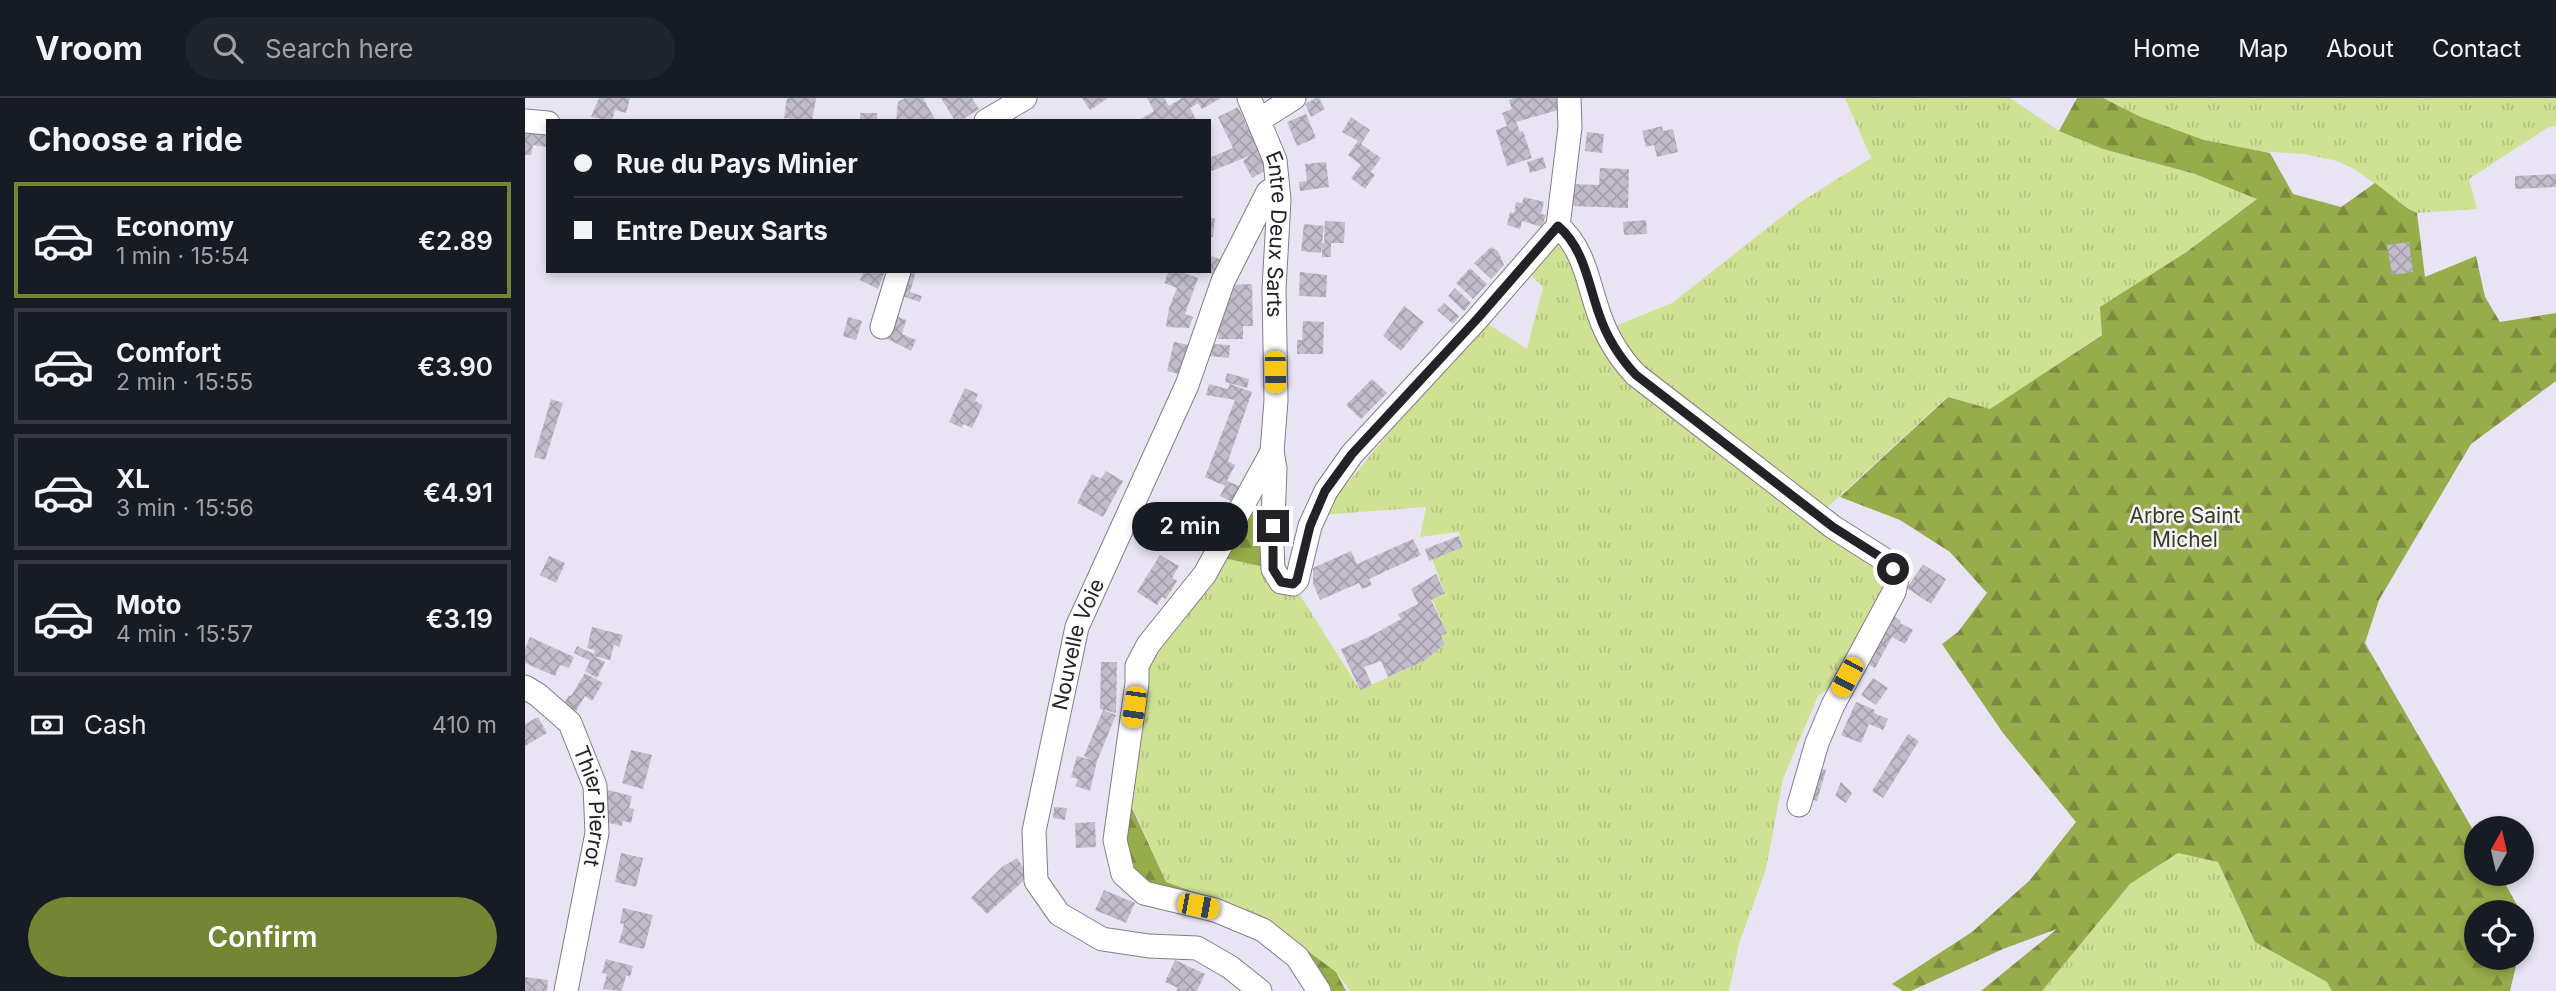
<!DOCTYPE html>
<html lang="en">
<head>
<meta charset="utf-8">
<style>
  :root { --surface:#171b24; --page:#20242c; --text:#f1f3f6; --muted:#9ea1a6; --line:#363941; --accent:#748534 }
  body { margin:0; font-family:Inter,sans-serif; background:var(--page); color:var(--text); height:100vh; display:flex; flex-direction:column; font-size:26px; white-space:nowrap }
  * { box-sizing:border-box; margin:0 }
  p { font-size:23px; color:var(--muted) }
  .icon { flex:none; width:38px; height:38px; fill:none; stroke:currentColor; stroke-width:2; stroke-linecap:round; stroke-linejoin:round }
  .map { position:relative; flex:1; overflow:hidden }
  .side { display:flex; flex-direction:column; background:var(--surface); width:525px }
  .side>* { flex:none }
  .top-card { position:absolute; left:21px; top:21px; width:665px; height:154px; border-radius:0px; box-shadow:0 4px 10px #0003; display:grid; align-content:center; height:154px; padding:0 28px; background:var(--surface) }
  .needle { width:46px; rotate:8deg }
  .fabs { position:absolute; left:1939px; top:718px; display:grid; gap:14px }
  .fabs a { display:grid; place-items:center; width:70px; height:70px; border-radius:50%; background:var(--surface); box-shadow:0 4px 10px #0003; font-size:35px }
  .end { position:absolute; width:32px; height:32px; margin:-16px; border:9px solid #242127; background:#fff; box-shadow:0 0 0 4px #fff }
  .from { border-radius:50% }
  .bubble { position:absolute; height:49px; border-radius:24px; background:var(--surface); box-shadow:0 4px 10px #0003; font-size:23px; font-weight:600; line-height:49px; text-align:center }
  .car { position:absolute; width:21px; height:42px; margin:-21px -10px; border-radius:9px; box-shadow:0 0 5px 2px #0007; background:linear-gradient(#f5c518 24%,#345 0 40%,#f5c518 0 76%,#345 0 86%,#f5c518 0) }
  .top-card b { display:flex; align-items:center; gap:24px; height:66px; font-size:26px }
  .top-card b+b { border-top:2px solid var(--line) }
  .top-card i { width:18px; height:18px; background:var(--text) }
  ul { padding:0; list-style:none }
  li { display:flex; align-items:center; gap:21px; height:116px; margin:0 14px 10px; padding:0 14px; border:4px solid var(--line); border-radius:0px }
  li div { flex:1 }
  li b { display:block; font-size:26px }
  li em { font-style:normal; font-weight:600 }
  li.on { border-color:var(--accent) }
  li>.icon { width:63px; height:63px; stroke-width:1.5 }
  h2 { padding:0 28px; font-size:32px; line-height:84px }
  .pay { display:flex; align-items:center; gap:18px; height:77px; padding:0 28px; font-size:26px }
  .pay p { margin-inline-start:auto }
  .primary-button { display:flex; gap:14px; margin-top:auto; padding:14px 28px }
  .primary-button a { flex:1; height:80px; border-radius:42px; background:var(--accent); color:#fff; font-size:28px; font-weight:600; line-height:80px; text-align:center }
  header { display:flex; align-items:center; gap:42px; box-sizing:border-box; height:98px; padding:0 35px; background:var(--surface); border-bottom:2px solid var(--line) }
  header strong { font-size:33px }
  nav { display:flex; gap:38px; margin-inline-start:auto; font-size:24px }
  .search { width:490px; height:63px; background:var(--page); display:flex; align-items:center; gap:18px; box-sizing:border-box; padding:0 24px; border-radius:38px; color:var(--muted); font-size:26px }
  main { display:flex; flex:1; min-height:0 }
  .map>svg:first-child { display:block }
  .grass { fill:url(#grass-tufts) }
  .forest { fill:url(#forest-firs) }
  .building { fill:url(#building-cross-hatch) }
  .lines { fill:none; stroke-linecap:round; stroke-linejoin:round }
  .minor-casing { stroke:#827c8a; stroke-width:25 }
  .minor { stroke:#fff; stroke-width:23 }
  .route { stroke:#242127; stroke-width:9 }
  .labels { text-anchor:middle; stroke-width:5; stroke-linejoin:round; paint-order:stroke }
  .street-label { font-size:21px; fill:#242127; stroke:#f6f1fe }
  .park-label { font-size:21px; fill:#343d14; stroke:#f6f1fe }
</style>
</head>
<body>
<header>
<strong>Vroom</strong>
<div class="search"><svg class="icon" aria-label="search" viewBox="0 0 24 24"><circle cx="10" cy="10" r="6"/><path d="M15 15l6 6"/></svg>Search here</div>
<nav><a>Home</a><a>Map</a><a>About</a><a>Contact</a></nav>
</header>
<main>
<section class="side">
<h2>Choose a ride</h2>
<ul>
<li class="on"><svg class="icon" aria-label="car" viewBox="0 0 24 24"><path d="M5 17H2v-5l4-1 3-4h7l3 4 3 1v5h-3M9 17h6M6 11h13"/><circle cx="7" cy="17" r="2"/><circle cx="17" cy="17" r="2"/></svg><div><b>Economy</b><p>1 min · 15:54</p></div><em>€2.89</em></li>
<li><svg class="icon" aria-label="car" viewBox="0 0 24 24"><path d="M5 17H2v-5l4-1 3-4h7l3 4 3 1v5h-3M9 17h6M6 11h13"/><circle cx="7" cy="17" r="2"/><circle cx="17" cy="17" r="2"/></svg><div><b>Comfort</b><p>2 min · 15:55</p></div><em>€3.90</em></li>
<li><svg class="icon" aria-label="car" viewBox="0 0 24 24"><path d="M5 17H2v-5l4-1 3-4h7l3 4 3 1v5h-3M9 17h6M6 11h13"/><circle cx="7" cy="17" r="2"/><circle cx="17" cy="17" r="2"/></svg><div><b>XL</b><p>3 min · 15:56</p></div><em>€4.91</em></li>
<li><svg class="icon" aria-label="car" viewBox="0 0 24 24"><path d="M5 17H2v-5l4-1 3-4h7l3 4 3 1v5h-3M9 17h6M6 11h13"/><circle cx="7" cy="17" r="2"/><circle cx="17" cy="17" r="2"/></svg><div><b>Moto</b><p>4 min · 15:57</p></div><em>€3.19</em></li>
</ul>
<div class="pay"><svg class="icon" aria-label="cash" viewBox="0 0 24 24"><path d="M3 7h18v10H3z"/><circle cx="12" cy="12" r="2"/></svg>Cash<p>410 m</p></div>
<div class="primary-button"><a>Confirm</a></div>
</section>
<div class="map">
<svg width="2031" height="893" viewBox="0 0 2031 893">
  <defs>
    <pattern id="grass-tufts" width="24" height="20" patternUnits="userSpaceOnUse" patternTransform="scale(1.75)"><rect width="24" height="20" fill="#cfe294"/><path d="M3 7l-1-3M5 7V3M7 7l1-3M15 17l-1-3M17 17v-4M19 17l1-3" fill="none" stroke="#b2c280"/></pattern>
    <pattern id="forest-firs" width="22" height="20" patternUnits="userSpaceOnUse" patternTransform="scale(1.75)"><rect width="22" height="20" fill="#97ac4a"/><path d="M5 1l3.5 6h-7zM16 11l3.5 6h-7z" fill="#7b8c3e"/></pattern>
    <pattern id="building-cross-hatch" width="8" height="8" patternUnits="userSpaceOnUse" patternTransform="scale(1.75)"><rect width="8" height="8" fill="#c1bbca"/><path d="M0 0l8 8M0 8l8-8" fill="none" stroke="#a6a0ae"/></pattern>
  </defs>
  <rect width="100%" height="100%" fill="#e9e4f3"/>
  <g class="grass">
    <path d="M1320,0H1485L1534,33L1578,51L1670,76L1733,100L1660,155L1577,236L1465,312L1422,299L1294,417L1368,471L1322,579L1293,598L1258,681L1241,771L1214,846L1204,893H825L811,874L735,817L641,784L608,710L595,705L612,585L690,458L748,471L768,486L835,592L899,563L920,546L916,538L922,535L907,501L920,494L907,461L938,449L934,434L895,439L901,409L796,417L957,222L1002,251L1018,189L1002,173L1027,140L1040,141L1078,233L1147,205L1274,105L1346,60Z"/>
    <path d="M1578,0H2031V28L2022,30L1944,81L1952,111L1892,115L1882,110L1831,72L1812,63L1780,56L1729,53L1679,42L1616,19Z"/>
    <path d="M1653,755L1693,764L1730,844L1802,884L1807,893H1517L1605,786Z"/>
  </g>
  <g class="forest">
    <path d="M1552,0H1578L1616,19L1679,42L1745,55L1768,96L1816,109L1850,85L1882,110L1892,115L1900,179L1951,158L1960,199L1975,224L2031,215V283L1946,346L1854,502L1840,545L1951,737V775H1974L1996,814H1951V859H1993L1985,893H1807L1802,884L1730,844L1693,764L1653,755L1605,786L1517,893H1456L1532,831L1478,851L1386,893H1378L1367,886L1447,834L1505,782L1551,724L1478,635L1417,546L1433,534L1462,495L1425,454L1375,422L1315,399L1423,299L1465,311L1577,237L1575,209L1660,155L1732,101L1670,76L1578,51L1534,33Z"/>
    <path d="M748,410V471L690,458L716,413Z"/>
    <path d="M595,705L607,710L641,784L735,817L811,874L821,893H794L772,859L598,776Z"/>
  </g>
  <g class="building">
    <path d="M74,0H105L101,15L90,12L87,23L66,19Z"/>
    <path d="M262,0H291L287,23L259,20Z"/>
    <path d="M380,0H398L411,23H380L379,20L371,23L373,4Z"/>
    <path d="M416,0H447L454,11L435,23H430Z"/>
    <path d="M557,0H583L565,12Z"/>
    <path d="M622,0H639L644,8L657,0H696L677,11L673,5L665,10L672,23H613L629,13Z"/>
    <path d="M791,0H794L800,11L786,19L780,6Z"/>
    <path d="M989,0H1033V12L991,24L995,34L998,33L1007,60L982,68L971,32L982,28L977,15L987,11L984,2Z"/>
    <path d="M713,9L743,71L727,80L718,63L724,58L684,74V60L708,50L693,19Z"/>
    <rect x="335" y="15" width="17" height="8"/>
    <path d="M781,16L791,40L772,48L762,24Z"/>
    <path d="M826,19L845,32L836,46L856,60L846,74L850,77L840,91L826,80L836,67L823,57L833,43L817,34Z"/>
    <path d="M1137,28L1138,33L1148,31L1153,54L1132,59L1129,47L1121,49L1117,33Z"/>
    <path d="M0,32L23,35V49L8,47L6,57H0Z"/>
    <path d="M1062,34L1079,36L1077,55L1060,53Z"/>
    <path d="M1018,59L1021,70L1005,75L1002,64Z"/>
    <path d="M801,64L804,89L775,93L774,84L782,83L780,66Z"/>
    <path d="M1075,70L1104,71L1103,110L1046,108L1047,86L1074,87Z"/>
    <path d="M2031,76V89L1990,91V78Z"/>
    <path d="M999,99L1019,104L1016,116L1021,117L1017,129L997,123L995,131L982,127L985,114L989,115L991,104L997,105Z"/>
    <path d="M684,120H690L688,139H684Z"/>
    <path d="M1121,122L1122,136L1099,137L1098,124Z"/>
    <path d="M800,123L820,124L819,145H806V159H797V148L796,155L776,153L779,126L799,128L797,145H799Z"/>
    <path d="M1884,144L1888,174L1867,177L1862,147Z"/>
    <path d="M966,149L973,153L979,167L966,181L949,165Z"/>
    <path d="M687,158L696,162L689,177L684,175V164Z"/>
    <path d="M945,170L962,186L948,201L931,185Z"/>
    <path d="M339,173H360L353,191L335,182Z"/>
    <path d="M379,173H391L385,194L397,198L395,204L371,196Z"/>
    <path d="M644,173H653L673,180L660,216L668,219L664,230L641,229L644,210L652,190L639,185Z"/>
    <path d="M775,174L802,177L801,199L774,198Z"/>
    <path d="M727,186L728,228H718V241H693L696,203L705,187Z"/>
    <path d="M930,190L946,205L939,213L923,198Z"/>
    <path d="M919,205L934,218L928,226L912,212Z"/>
    <path d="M879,208L899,224L876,253L858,238Z"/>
    <path d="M366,216L381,222L377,236L391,242L386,253L359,239Z"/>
    <path d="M323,219L337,223L331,242L318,238Z"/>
    <path d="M778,223L799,224L798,256H772V242H777Z"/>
    <path d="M649,244L664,247L658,277L642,273Z"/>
    <path d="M685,246L705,247L704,260L684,258Z"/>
    <path d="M702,275L724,281L722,290L700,284Z"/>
    <path d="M847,281L862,295L836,321L821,307Z"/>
    <path d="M684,286L703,291L705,286L727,294L703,363L710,367L702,383L717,389L710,405L695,398L700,388L680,379L710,302L681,297Z"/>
    <path d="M440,290L453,296L450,303L458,307L447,330L438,326L437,330L424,324Z"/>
    <path d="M26,301L38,305L20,362L9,359Z"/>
    <path d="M581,373L598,383L578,419L552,405L567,376L576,381Z"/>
    <path d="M674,405L691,416L666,453L650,442Z"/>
    <path d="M934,438L938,449L904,463L900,451Z"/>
    <path d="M888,441L896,457L844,481L847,487L837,491L834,485L795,502L788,485V470L826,453L832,466Z"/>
    <path d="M635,457L654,468L647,480L652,483L641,501L637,499L632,507L612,494Z"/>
    <path d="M24,458L40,465L31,485L15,477Z"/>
    <path d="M1398,466L1421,481L1406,506L1382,490Z"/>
    <path d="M911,476L920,495L906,502L922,535L916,538L920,546L899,563L863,579L856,563L839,569L847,587L835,592L816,551L846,538L876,521L873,516L893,506L886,491Z"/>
    <path d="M1362,513L1376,523L1375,525L1388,532L1380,546L1367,539L1350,570L1336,563Z"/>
    <path d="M67,529L98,537L94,549L89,547L85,562L68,558L80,564L72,580L60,573L65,563L49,555L52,548L69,556L70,552L62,550Z"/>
    <path d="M5,539L49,559L44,570L35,567L30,578L0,565V551Z"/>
    <path d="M576,564H592L591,615L575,611Z"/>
    <path d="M60,575L78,585L67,603L60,598L51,613L39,606L44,597L46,598Z"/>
    <path d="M1348,580L1363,590L1351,607L1336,597Z"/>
    <path d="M1331,604L1350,612L1349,615L1363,621L1358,632L1344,626L1336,645L1316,637Z"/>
    <path d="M578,612L591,617L572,663L565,693L550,688L553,681L546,679L552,658L567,662L559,658Z"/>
    <path d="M13,619L22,635L0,648V626Z"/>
    <path d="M1383,636L1394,643L1358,700L1347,693Z"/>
    <path d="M106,652L127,657L118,691L97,685Z"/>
    <path d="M1288,669L1301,672L1292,703L1279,699Z"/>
    <path d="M1316,684L1327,695L1321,705L1310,698Z"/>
    <path d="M83,692L107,698L104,710L109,711L106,725L98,723L97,728L76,723Z"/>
    <path d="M529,709L542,710L540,722L528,720Z"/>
    <path d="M570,724L571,749L551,750L550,725Z"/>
    <path d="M96,755L118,760L111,789L90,784Z"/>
    <path d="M492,760L504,778L462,816L446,800L477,769Z"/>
    <path d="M579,792L610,805L601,825L570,812Z"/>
    <path d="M98,810L128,817L119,851L94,845L99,826L95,825Z"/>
    <path d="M81,861L108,868L105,879L101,877L97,893L78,891L82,876L77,875Z"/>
    <path d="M650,862L680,876L672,893H651L653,890L640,884Z"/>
    <path d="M0,879L23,882L22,893H0Z"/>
  </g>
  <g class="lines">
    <g class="minor-casing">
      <g id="minor">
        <path id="s1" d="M724,0L750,62L754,102L749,191L751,302L747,354L750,370L747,447L748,471L756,484L768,486L772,482L785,428L801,393L827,356L953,220L1033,128"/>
        <path d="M734,22L769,0"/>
        <path d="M0,23L23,25"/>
        <path d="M461,23L500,0"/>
        <path d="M1033,128C1059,150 1063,185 1074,216C1082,240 1094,259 1111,277L1308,429L1360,462L1368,471L1372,481L1369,494L1308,607L1292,645L1274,707"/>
        <path d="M1033,128L1045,29L1044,0"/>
        <path d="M357,229L374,173"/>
        <path d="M747,354L680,476L623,547L612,568V585L590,742L598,776L619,795L690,812L738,832L772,859L794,893"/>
        <path id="s2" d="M0,589L13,597L45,625L70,688L72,735L41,893"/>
        <path id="s3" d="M735,893L705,869L672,850L624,848L577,841L534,816L511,783L509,733L552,529L662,287L698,183L743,94L752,88"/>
      </g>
    </g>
    <use href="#minor" class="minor"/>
  </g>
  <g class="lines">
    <path class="route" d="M748,428V471L756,484L768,486L772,482L785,428L800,393L827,356L953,220L1033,128C1059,150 1063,185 1074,216C1082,240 1094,259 1111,277L1308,429L1360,462L1368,471"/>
  </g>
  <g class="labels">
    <g class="street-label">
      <text dy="7" stroke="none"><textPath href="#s1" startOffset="142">Entre Deux Sarts</textPath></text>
      <text dy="7" stroke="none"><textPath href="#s3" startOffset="504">Nouvelle Voie</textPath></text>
      <text dy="7" stroke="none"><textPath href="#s2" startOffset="145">Thier Pierrot</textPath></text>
    </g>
    <g class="park-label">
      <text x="1660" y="425">Arbre Saint<tspan x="1660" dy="24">Michel</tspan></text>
    </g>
  </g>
</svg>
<div class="fabs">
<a><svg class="needle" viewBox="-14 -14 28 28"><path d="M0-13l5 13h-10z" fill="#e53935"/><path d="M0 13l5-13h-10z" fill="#9ea1a6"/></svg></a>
<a><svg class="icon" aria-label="locate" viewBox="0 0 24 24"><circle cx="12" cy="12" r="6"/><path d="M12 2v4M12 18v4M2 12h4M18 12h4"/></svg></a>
</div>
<i class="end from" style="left:1368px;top:471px"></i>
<i class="end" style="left:748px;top:428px"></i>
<div class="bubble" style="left:607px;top:404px;width:116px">2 min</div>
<i class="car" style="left:750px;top:274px;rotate:179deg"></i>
<i class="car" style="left:1322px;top:579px;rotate:208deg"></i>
<i class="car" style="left:609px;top:609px;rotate:188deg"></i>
<i class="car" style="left:673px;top:808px;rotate:101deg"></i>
<div class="top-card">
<b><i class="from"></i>Rue du Pays Minier</b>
<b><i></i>Entre Deux Sarts</b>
</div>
</div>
</main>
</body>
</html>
